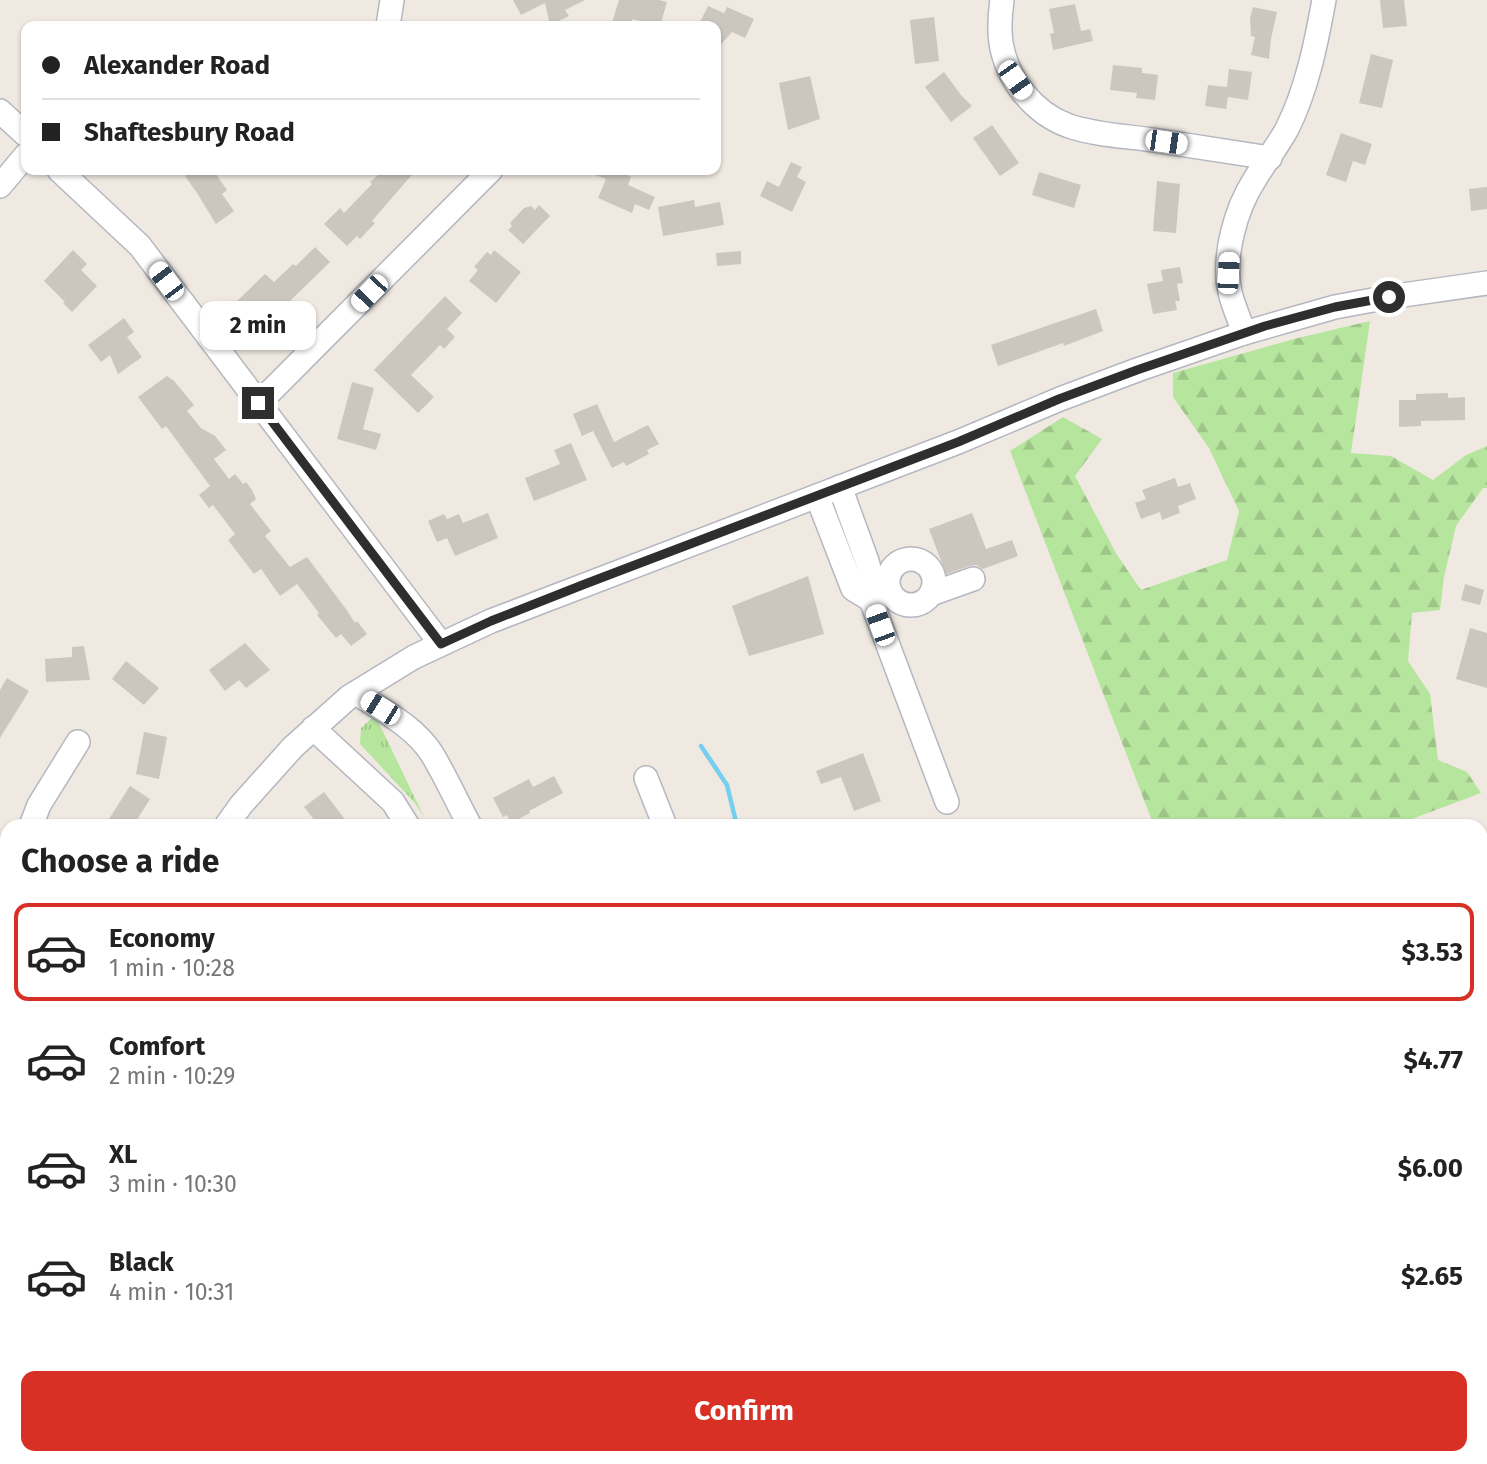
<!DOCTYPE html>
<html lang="en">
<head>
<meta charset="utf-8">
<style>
  :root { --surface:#fff; --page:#f2f2f2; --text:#222; --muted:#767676; --line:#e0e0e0; --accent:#d93025 }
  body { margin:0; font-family:"Fira Sans",sans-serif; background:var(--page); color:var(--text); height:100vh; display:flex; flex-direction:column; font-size:26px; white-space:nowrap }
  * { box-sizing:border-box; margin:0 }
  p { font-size:23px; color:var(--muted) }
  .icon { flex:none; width:38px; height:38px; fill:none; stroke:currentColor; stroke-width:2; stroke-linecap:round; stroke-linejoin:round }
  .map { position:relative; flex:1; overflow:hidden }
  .panel { position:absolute; left:0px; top:819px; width:1488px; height:646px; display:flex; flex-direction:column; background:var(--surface); border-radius:21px 21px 0 0; box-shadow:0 2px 5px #0004 }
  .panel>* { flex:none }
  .top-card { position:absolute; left:21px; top:21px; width:700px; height:154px; border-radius:14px; box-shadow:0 2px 5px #0004; display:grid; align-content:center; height:154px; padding:0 21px; background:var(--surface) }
  .end { position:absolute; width:32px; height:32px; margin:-16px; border:9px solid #2e2e2e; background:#fff; box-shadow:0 0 0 4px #fff }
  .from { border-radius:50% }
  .bubble { position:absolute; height:49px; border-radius:14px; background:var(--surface); box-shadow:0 2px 5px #0004; font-size:23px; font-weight:700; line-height:49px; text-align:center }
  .car { position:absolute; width:21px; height:42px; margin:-21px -10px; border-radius:9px; box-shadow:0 0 5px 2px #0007; background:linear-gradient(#fff 24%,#345 0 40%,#fff 0 76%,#345 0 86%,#fff 0) }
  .top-card b { display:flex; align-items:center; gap:24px; height:66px; font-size:26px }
  .top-card b+b { border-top:2px solid var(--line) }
  .top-card i { width:18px; height:18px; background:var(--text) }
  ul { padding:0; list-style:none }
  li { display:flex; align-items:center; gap:21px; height:98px; margin:0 14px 10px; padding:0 7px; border:4px solid transparent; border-radius:14px }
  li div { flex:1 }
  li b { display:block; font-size:26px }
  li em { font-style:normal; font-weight:700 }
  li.active { border-color:var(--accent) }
  li>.icon { width:63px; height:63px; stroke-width:1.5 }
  h2 { padding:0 21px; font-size:32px; line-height:84px }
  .button { display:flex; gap:14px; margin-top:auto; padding:14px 21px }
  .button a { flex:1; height:80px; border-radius:14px; background:var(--accent); color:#fff; font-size:28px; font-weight:700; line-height:80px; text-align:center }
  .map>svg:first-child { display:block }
  .grass { fill:url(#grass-tufts) }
  .forest { fill:url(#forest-firs) }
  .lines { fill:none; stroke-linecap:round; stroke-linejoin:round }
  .stream { stroke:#75cff0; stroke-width:4.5 }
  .building { fill:#cbc7bf }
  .minor-casing { stroke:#b4b7c1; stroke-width:26 }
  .minor { stroke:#fff; stroke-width:23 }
  .route { stroke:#2e2e2e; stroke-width:9 }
</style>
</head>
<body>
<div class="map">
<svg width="1487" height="1464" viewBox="0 0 1487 1464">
  <defs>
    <pattern id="grass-tufts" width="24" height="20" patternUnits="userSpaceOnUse" patternTransform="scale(1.75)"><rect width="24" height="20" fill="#b6e59e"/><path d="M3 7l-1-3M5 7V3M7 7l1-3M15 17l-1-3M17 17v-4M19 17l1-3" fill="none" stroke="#9dc588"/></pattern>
    <pattern id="forest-firs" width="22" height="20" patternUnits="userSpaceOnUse" patternTransform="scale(1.75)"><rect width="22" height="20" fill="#b6e59e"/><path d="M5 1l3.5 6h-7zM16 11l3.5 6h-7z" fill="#9dc588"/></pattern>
  </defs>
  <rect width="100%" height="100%" fill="#efe9e1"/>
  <path class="grass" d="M375,715L424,817L414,802L360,744L361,728Z"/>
  <g class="forest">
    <path d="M1370,321L1351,453L1391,456L1433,480L1466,455L1487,446V488H1483L1456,526L1444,577L1440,610L1412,613L1408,661L1430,694L1438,760L1467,772L1481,793L1393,826H1154L1010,451L1063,417L1102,439L1075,476L1117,555L1141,590L1227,560L1239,511L1209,448L1173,397V373L1294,339Z"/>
    <path d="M977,1458H1190L1191,1464H972Z"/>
  </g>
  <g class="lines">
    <g class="stream">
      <path d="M701,746L727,785L737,826"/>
      <path d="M1480,1133L1487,1131"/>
      <path d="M929,1458L933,1464"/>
      <path d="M1151,1458L1161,1464"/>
      <path d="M1005,1464L1015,1458"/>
    </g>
  </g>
  <g class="building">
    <path d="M513,0H585L565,10L569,16L550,25L545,3L521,15Z"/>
    <path d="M619,0H659L667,2L660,26L632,19L630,26H611Z"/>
    <path d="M1380,0H1404L1407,26L1383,28Z"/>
    <path d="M1075,4L1081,31L1090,29L1093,41L1053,50L1050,34L1054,33L1049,9Z"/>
    <path d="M708,6L724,13L727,7L754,19L745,38L732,32L716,50V26H698Z"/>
    <path d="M1253,7L1277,12L1271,39L1269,59L1251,55L1255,37L1251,36L1250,18Z"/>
    <path d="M934,17L939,61L915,64L910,20Z"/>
    <path d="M1371,54L1393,60L1382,108L1359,103Z"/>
    <path d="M1113,65L1142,68V73L1158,75L1155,100L1136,98L1137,93L1110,90Z"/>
    <path d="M1229,69L1252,72L1248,100L1228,97L1226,109L1205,106L1208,85L1227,87Z"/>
    <path d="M944,72L961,95L972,106L951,122L925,87Z"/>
    <path d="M810,76L820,119L788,130L779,83Z"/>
    <path d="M992,125L1019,163L1000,176L973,138Z"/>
    <path d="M1341,133L1372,144L1365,165L1353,161L1346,182L1326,175Z"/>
    <path d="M791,162L802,167L797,177L806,182L792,212L760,196L767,181L779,187Z"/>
    <path d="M194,170H213L227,190L222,194L234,211L216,224L197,193L185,176Z"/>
    <path d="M384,170H416L372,221L375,223L360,239L357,236L347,246L324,224L340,208L344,213L372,184L370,182Z"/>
    <path d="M584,170H629L627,175L631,177L628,185L655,197L649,210L635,204L632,213L598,198L606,179L584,171Z"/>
    <path d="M1039,172L1081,185L1074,208L1032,195Z"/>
    <path d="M1157,181L1180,184L1176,233L1153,231Z"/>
    <path d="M1487,187V209L1471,211L1469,189Z"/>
    <path d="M694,200L695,207L720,202L724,225L663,236L658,207Z"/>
    <path d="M539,205L550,216L523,244L508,230L512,226L510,223L524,208L531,206L535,210Z"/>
    <path d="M315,247L330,262L292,299L265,329L236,302L265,274L274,282L293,264L296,266Z"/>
    <path d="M73,250L87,264L81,270L97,286L72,312L63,303L65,302L44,281Z"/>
    <path d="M494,250L521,272L496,303L469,281L478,270L474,267L487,252L491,255Z"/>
    <path d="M741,251V264L717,266L716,253Z"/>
    <path d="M1180,267L1183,283L1177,284L1180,301H1175L1177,310L1153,314L1147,284L1163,281L1161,270Z"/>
    <path d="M445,296L462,313L447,329L455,337L444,349L440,345L411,375L434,397L418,413L374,370Z"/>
    <path d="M1096,309L1103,331L1064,346L1063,343L998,366L991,345Z"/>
    <path d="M124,318L134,332L127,337L142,357L118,374L110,355L101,362L88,345Z"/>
    <path d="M167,376L174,381L194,405L187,411L201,428L215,436L226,450L214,459L229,479L235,474L243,484L246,482L252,490L256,499L250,504L271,531L265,536L290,567L307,557L346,609L355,623L357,621L367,634L351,646L341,634L336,638L317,615L319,613L297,584L280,596L261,569L254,574L228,540L235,534L213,505L209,508L199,495L210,486L166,426L162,429L138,397Z"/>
    <path d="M352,382L374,388L363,429L381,434L376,450L337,439Z"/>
    <path d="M1448,393V398L1465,397V420L1421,421V426L1399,427V400H1416V394Z"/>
    <path d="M597,404L614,442L648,425L659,444L647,450L649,454L626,466L624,462L612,468L593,431L582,436L573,414Z"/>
    <path d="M571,443L587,480L534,501L525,478L560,464L554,450Z"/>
    <path d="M1175,478L1178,487L1190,483L1196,499L1178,506L1180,513L1162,520L1160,512L1141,519L1135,503L1146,499L1142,490Z"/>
    <path d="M488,513L498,538L455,556L447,538L437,542L428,521L444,514L447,519L459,514L463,523Z"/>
    <path d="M972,513L986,549L1012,540L1018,556L983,569L976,565L969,566L946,574L929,529Z"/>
    <path d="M808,576L824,634L749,656L732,606Z"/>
    <path d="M1465,584L1484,590L1480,605L1461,600Z"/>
    <path d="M1470,628L1487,633V688L1456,679Z"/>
    <path d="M245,643L270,670L246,688L239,680L225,691L209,670Z"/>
    <path d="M84,646L90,680L46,682L45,659L72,657V647Z"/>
    <path d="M126,661L159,688L144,705L112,679Z"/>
    <path d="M7,678L29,691L0,738V690Z"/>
    <path d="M144,732L167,737L159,779L136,774Z"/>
    <path d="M863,753L881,801L854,811L841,777L821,784L816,771Z"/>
    <path d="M554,776L563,793L529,811L530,813L511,823L507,815L503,817L493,798L529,779L533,787Z"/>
    <path d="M130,786L150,799L133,826H113L107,822Z"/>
    <path d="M324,792L350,826H319L304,807Z"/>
  </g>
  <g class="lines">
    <g class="minor-casing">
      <g id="minor">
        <path d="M1002,0C1000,14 999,29 1001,43C1007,79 1033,113 1069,126C1096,135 1126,136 1153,140C1192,146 1231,152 1270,158"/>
        <path d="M388,26L392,0"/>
        <path d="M0,111L26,135"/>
        <path d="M59,170L140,246L441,644"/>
        <path d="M0,186L26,155"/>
        <path d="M1244,333C1240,320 1233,306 1230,292C1222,257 1236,208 1255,179C1265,162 1277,147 1287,129C1307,89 1316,44 1324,0"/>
        <path d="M259,403L491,170"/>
        <path d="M840,487L867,561L873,583L871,600L947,802"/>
        <path d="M817,496L853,589L871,600"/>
        <circle cx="911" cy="582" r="23"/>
        <path d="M931,594L973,579"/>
        <path d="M356,693C382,710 415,727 432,754C446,777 457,802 470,826"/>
        <path d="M313,728L393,802L408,826"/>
        <path d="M646,778L665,826"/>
        <path d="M31,826L39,805L78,742"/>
        <path d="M226,826L241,805L293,747L349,697L414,657L491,621L958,442L1060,399L1137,370L1244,333L1335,307L1389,297L1487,283"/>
        <path d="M1480,946L1487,943"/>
        <path d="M1480,1011L1487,1028"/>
        <path d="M0,1168L7,1162"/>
        <path d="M1480,1373L1487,1372"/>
        <path d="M301,1458L304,1464"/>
        <path d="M421,1464L435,1458"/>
        <path d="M761,1464L763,1458"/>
      </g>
    </g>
    <use href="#minor" class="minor"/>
  </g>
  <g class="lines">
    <path class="route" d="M258,403L441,644L491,621L585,584L958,442L1059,399L1137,370L1265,326L1335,307L1389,297"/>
  </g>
</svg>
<i class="end from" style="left:1389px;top:297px"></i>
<i class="end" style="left:258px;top:403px"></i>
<div class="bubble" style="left:200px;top:301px;width:116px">2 min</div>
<i class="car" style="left:1015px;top:80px;rotate:145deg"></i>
<i class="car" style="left:1166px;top:142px;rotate:98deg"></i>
<i class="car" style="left:1228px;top:273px;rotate:3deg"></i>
<i class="car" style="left:166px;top:281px;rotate:323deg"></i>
<i class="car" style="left:369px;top:293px;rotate:224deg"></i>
<i class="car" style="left:880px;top:625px;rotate:340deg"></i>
<i class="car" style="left:380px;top:708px;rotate:302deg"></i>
<div class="top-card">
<b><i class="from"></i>Alexander Road</b>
<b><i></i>Shaftesbury Road</b>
</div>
<section class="panel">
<h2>Choose a ride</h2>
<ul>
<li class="active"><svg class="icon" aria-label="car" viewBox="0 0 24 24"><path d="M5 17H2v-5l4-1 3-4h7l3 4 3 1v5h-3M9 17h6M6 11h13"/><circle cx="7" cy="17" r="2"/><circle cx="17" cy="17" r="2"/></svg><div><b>Economy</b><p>1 min · 10:28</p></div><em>$3.53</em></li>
<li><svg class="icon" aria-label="car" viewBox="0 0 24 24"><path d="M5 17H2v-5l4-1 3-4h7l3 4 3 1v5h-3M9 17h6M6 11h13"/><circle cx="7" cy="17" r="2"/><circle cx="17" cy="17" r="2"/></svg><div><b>Comfort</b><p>2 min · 10:29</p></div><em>$4.77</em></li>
<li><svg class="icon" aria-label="car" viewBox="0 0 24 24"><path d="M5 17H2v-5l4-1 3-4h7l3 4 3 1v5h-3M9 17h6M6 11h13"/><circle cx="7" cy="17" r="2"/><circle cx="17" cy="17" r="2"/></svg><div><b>XL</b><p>3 min · 10:30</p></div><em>$6.00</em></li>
<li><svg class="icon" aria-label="car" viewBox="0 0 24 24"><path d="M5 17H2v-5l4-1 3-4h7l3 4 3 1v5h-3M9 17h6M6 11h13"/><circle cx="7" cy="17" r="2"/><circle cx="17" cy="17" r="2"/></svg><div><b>Black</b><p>4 min · 10:31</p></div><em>$2.65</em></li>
</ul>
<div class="button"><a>Confirm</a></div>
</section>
</div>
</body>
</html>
